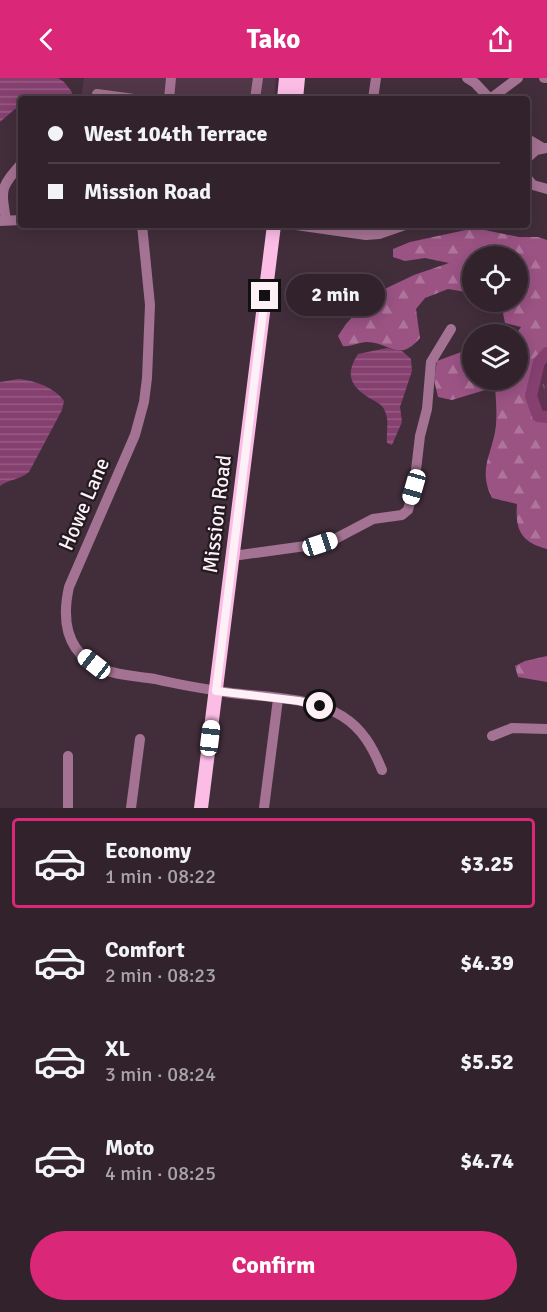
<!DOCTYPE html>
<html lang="en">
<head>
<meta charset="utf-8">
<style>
  :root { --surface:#32222c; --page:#3a2a34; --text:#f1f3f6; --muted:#a8a4a9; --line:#4d3f48; --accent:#db2777 }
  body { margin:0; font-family:Signika,sans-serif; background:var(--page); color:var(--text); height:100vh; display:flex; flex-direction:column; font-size:22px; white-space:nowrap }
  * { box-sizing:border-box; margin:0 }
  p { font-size:20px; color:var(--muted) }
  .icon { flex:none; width:33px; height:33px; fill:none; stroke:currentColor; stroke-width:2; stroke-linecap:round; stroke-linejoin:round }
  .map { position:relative; height:730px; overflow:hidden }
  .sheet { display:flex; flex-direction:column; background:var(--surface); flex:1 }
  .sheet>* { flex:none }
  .hud { position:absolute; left:18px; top:18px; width:512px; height:132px; border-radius:6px; box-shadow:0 3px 15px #0003,0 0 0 2px var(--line); display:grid; align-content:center; height:132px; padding:0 30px; background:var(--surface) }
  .controls { position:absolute; left:462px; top:168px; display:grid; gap:12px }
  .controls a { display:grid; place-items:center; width:66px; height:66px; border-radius:50%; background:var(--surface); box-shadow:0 3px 15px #0003,0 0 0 2px var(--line); font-size:30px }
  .end { position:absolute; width:27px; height:27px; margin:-14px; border:8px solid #fdf0f7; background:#111; box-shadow:0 0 0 3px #111 }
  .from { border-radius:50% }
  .bubble { position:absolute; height:42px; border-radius:21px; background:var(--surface); box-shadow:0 3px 15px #0003,0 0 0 2px var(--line); font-size:20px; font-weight:700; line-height:42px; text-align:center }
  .car { position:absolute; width:18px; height:36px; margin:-18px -9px; border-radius:8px; box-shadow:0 0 4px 2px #0007; background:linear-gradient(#fff 24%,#345 0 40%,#fff 0 76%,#345 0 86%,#fff 0) }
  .hud b { display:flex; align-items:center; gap:21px; height:57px; font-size:22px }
  .hud b+b { border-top:2px solid var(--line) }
  .hud i { width:15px; height:15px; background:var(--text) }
  ul { padding:10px 0 0; list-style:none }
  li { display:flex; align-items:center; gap:18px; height:90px; margin:0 12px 9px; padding:0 18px; border:3px solid transparent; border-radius:6px }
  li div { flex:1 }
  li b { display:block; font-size:22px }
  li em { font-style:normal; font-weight:700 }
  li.on { border-color:var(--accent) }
  li>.icon { width:54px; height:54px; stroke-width:1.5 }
  .cta { display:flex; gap:12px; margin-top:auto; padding:12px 30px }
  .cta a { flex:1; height:69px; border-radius:36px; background:var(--accent); color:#fff; font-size:24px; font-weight:700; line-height:69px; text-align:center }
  header { display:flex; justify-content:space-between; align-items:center; height:78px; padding:0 30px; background:var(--accent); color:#fff; font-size:27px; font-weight:700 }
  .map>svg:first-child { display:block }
  .built { fill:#513748 }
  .forest { fill:url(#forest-firs) }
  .park { fill:url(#park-tufts) }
  .water { fill:url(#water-rules) }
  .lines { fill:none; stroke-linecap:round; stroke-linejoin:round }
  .river { stroke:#854070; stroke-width:12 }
  .minor { stroke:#a47292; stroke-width:10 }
  .major { stroke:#fbbce5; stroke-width:14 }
  .route { stroke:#fdf0f7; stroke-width:8 }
  .labels { text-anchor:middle; stroke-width:4.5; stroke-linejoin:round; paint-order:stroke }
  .street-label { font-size:21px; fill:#fdf0f7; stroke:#221a1f }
</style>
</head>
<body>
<header><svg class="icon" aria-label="back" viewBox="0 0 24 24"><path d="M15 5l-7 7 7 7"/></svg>Tako<svg class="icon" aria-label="share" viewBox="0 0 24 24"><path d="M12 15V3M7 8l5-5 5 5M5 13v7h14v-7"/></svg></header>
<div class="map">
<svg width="547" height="730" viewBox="0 0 547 730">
  <defs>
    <pattern id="forest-firs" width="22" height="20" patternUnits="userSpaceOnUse" patternTransform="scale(1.5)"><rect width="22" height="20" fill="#9b5384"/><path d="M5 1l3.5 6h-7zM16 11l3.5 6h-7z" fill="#af749c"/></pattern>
    <pattern id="park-tufts" width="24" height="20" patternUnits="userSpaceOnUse" patternTransform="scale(1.5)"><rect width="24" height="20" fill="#603151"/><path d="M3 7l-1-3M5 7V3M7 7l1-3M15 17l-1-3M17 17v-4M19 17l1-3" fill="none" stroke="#784f6b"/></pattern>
    <pattern id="water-rules" width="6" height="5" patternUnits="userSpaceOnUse" patternTransform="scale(1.5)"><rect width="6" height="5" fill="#854070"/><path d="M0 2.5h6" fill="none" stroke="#975c85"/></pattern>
  </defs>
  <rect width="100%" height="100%" fill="#422e3b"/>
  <path class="built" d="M84,0H276L274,21H81Z"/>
  <g class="forest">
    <path d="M475,150L519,159H538L547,162V471C521,464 515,452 517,426L492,420C477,390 493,376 496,347C497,334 496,322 495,309L452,322L438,319L434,302L437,283L472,270V302H518V256H516L521,249L505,245L503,235L510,224H518V178H472V215L448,211L425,220L416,231L420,260C398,285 392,265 367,264C359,264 351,269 343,268L338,258L346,246L372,217L414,197L449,185L425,180L405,183L393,179V171L410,164Z"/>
    <path d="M547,578V604L518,599L515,588L525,583Z"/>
  </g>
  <path class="park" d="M547,275V339L538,338L531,318L539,284Z"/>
  <g class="water">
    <path d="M0,0H58L64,4L72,14L71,21H21V29L15,31L0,44Z"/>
    <path d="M387,270L402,273L411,281L412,293L400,329L402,344L392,367L387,365C386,353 390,342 384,331C379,323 372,323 365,317C348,305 347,293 358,276Z"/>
    <path d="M19,301C36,303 54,309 64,323L62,332L29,394C20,402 9,401 0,408V304Z"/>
  </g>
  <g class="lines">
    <path class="river" d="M547,275L539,284L531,318L538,338L547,339"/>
    <g class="minor">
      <path d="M467,0L475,5L490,21"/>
      <path d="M544,0H547"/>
      <path d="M97,21V16L134,21"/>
      <path d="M169,21L171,0"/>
      <path d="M255,21L258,0"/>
      <path d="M373,21L376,0"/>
      <path d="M490,21L518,0"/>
      <path d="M526,60L543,70"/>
      <path d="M526,81L536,72L547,70"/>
      <path d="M526,99L533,107L547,111"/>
      <path d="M6,142C1,111 0,110 21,86"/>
      <path d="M0,143L21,142"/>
      <path d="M142,147L150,227L147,300L144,324L135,357L69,509C61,545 67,577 105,592C121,598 138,598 155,601C180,607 205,611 231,615C267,619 310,619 342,638C363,651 373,670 382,692"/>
      <path d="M296,147L366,157L379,156L405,147"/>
      <path d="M233,478L320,466L335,461L373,441L402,437L408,432L414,409L420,358L427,331L431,284L451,251"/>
      <path d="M492,658L512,650L547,651"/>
      <path d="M68,730V678"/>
      <path d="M131,730L140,661"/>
      <path d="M264,730L278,621"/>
    </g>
    <g class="major">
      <path d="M284,21L286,0"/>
      <path d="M296,21L298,0"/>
      <path d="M201,730L274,147"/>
    </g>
  </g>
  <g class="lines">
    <path class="route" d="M265,218L216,613L299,623L320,628"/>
  </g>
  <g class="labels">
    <g class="street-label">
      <text transform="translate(84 426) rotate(-67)" y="7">Howe Lane</text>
      <text transform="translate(217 436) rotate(-83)" y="7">Mission Road</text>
    </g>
  </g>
</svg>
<div class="controls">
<a><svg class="icon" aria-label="locate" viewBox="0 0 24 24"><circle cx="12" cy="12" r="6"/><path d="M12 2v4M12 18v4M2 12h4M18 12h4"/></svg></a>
<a><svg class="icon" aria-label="layers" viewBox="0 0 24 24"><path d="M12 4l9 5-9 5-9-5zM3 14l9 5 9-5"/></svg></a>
</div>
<i class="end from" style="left:320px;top:628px"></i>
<i class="end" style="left:265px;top:218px"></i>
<div class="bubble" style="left:286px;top:196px;width:99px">2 min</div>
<i class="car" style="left:414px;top:409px;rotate:196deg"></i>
<i class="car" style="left:320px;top:466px;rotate:72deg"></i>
<i class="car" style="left:94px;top:586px;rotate:308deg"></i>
<i class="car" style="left:210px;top:660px;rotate:7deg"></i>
<div class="hud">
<b><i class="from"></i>West 104th Terrace</b>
<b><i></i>Mission Road</b>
</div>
</div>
<section class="sheet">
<ul>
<li class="on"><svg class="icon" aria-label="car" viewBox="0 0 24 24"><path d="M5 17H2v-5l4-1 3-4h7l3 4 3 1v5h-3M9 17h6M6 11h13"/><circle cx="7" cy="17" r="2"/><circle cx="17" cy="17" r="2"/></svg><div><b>Economy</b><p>1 min · 08:22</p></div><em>$3.25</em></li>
<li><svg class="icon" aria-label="car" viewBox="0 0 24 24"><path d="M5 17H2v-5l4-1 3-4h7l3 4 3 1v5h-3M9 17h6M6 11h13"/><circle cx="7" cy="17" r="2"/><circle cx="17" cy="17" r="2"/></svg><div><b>Comfort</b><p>2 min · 08:23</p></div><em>$4.39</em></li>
<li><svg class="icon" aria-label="car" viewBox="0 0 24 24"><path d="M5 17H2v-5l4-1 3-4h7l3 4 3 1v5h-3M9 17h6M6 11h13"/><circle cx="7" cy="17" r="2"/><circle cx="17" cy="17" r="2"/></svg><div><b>XL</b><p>3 min · 08:24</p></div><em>$5.52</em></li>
<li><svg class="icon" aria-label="car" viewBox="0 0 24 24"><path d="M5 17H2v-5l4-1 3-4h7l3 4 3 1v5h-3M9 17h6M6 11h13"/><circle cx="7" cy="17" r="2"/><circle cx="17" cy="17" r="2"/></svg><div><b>Moto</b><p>4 min · 08:25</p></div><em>$4.74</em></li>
</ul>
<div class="cta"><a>Confirm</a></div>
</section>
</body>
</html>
